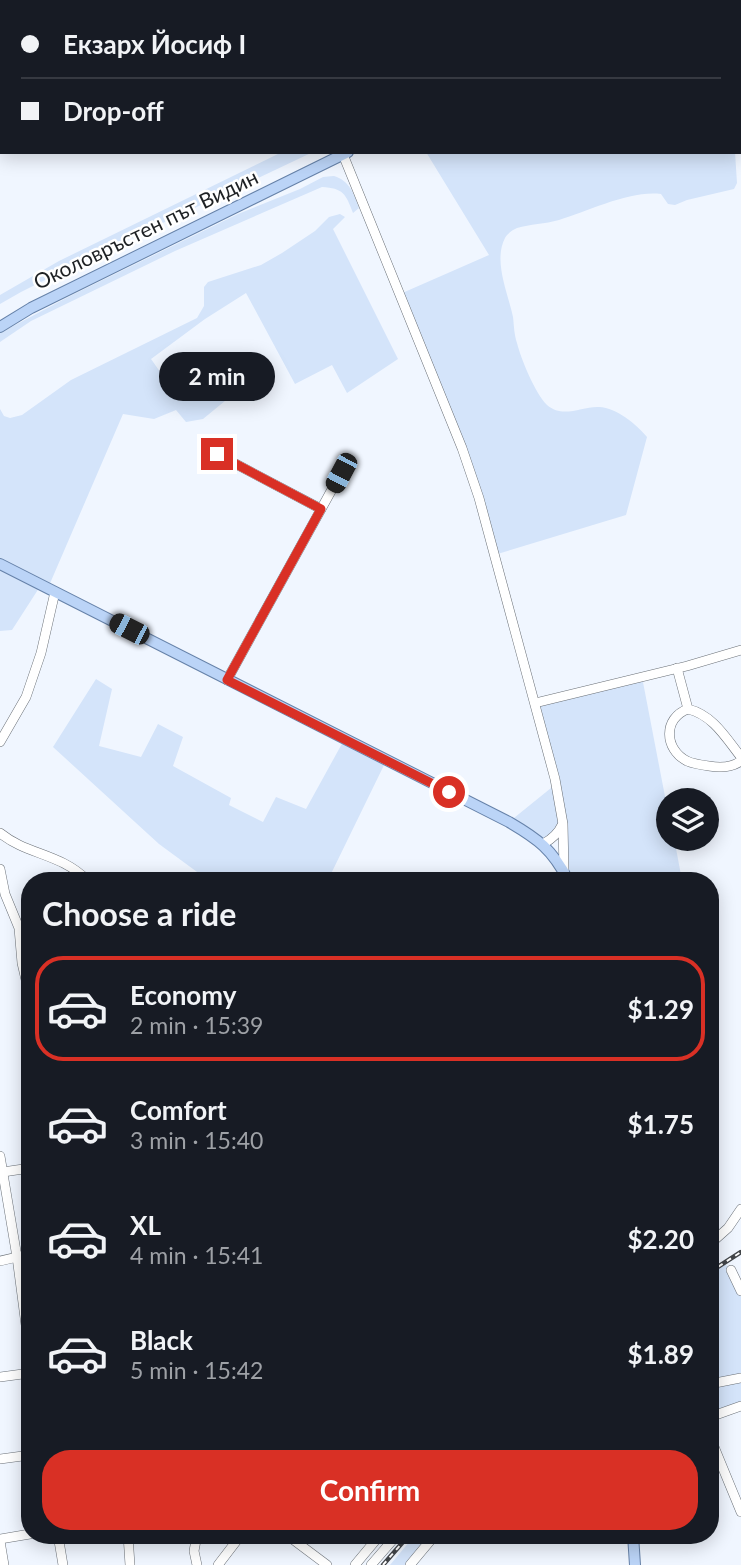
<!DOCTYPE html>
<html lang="en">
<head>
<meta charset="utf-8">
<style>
  :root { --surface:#171b24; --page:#20242c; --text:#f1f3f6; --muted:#9ea1a6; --line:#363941; --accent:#d93025 }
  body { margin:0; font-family:Lato,sans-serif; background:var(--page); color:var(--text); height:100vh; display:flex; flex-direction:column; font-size:26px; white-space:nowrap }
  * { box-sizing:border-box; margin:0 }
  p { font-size:23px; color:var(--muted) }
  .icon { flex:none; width:38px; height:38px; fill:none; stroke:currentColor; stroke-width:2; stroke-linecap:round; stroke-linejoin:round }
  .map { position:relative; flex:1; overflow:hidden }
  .side { position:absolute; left:21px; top:872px; width:698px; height:672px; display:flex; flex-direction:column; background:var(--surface); border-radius:28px; box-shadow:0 4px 18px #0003 }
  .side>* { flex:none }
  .hud { position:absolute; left:0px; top:0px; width:742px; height:154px; box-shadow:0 4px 18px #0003; display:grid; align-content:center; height:154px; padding:0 21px; background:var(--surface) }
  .tools { position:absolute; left:656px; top:788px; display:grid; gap:14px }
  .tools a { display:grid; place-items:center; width:63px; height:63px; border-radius:50%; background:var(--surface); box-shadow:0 4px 18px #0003; font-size:35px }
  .end { position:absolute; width:32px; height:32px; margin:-16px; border:9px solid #d93025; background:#fff; box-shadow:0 0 0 4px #fff }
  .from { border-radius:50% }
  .bubble { position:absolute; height:49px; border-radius:24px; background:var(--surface); box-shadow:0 4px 18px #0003; font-size:23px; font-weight:700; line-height:49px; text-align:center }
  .car { position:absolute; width:21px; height:42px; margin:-21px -10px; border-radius:9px; box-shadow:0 0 5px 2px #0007; background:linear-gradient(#222 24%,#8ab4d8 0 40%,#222 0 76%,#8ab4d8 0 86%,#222 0) }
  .hud b { display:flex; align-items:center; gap:24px; height:66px; font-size:26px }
  .hud b+b { border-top:2px solid var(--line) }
  .hud i { width:18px; height:18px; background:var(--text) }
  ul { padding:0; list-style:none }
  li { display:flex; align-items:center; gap:21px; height:105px; margin:0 14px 10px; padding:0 7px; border:4px solid transparent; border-radius:28px }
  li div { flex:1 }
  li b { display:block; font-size:26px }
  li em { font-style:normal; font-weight:700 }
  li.selected { border-color:var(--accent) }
  li>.icon { width:63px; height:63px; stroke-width:1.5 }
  h2 { padding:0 21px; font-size:32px; line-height:84px }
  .cta { display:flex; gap:14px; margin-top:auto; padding:14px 21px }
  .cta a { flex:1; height:80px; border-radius:28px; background:var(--accent); color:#fff; font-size:28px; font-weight:700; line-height:80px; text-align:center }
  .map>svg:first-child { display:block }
  .green { fill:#d4e4fa }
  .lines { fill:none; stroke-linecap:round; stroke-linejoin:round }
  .minor-casing { stroke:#6a7077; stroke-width:10 }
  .major-casing { stroke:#6682a9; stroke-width:12 }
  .minor { stroke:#fff; stroke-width:9 }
  .major { stroke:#bbd4f7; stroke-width:10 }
  .rail-casing { stroke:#424549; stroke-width:4.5 }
  .rail { stroke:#fff; stroke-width:2; stroke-dasharray:5; stroke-linecap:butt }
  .route { stroke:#d93025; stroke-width:9 }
  .labels { text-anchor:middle; stroke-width:5; stroke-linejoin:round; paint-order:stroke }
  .street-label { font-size:21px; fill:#1e2124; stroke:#fff }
</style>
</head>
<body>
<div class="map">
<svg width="741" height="1565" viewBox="0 0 741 1565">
  <rect width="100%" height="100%" fill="#f0f6ff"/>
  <g class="green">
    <path d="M282,152H313L95,255L21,292L0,304V295L59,261Z"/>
    <path d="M426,152H735L737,183L734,189L687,200L675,205L668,204L661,194C631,190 588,211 559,220C545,224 530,224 517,228C512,230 507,234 505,238C493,261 508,293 513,317C514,325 514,334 517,343C521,359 535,393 547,405C563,419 582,406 599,407C617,408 636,424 647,437L626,515L494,555L479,499L400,294L489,255Z"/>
    <path d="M334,176C350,181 354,194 359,208L353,213C346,194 343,188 322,187L175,251L31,321L0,342V333L72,295L238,214L300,189L323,177Z"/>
    <path d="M340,214L345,217L333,229L398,359L347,393L332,365L295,384L246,293L205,319L151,359L168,383L207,359L231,396L203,419L186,422L176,410L154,419L123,414L48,588L41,585L12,630L0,631V409L4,416L10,418L22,415L71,380L197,318L204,306V287L208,282L261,265L282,253L315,231L329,217Z"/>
    <path d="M642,677L668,812V838H674L681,875C657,882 627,885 603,875L587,880H568L563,825L543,844L509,822L556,784L535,703Z"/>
    <path d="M96,679L112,689L99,746L141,757L158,724L183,737L173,766L231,798L229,805L263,822L276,797L306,809L344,740L386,761L328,880H208L159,844L53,747Z"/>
    <path d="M724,1263L731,1270L741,1291V1406L710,1417V1265L714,1269Z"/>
    <path d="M415,1535H435L410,1565H390Z"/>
  </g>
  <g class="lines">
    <g class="minor-casing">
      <g id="minor">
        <path d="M83,0L84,2"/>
        <path d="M263,0L264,2"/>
        <path d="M0,25L2,24"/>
        <path d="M0,83H2"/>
        <path d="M342,152L462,448L479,498L555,779L563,824L564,871"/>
        <path d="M217,454L321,509"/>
        <path d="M677,668L688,709C713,715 726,738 741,757"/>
        <path d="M227,680L341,473"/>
        <path d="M535,703L687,666L741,650"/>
        <path d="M688,709C663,718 664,749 687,761C694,764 701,765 709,766C720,768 731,768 741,761"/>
        <path d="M0,742L26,697L41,653L55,592"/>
        <path d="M0,833C27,855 60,853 87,880"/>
        <path d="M543,844C552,839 558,834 562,825"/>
        <path d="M0,869L5,894L19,928L22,963L30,997"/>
        <path d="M0,1156L17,1257L30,1356"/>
        <path d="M3,1172L30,1168"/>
        <path d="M710,1244L728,1228L741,1209"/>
        <path d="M0,1261L30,1254"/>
        <path d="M731,1270L741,1291"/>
        <path d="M0,1377L30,1373"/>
        <path d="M710,1384L741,1378"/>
        <path d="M710,1417L741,1406"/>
        <path d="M710,1437L741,1512"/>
        <path d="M0,1459L30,1455"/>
        <path d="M58,1535L63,1565"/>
        <path d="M128,1535L130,1565"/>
        <path d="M197,1535L194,1551L197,1565"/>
        <path d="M287,1535L327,1565"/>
        <path d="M0,1539L30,1534"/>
        <path d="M0,1541L4,1565"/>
        <path d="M218,1565L241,1535"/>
        <path d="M355,1565L380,1535"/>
        <path d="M371,1565L397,1535"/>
        <path d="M410,1565L435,1535"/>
      </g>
    </g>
    <g class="major-casing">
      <g id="major">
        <path d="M740,29H741"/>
        <path d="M0,327L31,308L348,152"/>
        <path d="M0,564L509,822C538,839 552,849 568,880"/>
        <path d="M633,1535L635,1565"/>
      </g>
    </g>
    <use href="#minor" class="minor"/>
    <use href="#major" class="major"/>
    <g class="rail-casing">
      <g id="rail">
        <path d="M710,1272L741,1252"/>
        <path d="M383,1565L409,1535"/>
      </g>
    </g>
    <use href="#rail" class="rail"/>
  </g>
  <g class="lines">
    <path class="route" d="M217,454L321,509L227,680L449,792"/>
  </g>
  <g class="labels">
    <g class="street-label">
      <text transform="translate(146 230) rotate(-26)" y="7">Околовръстен път Видин</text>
    </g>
  </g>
</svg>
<div class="tools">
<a><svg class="icon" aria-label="layers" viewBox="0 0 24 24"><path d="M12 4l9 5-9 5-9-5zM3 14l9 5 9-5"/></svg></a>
</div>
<i class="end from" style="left:449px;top:792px"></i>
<i class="end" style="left:217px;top:454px"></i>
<div class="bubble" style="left:159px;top:352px;width:116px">2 min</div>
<i class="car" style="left:341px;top:473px;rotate:208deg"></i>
<i class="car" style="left:129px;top:629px;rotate:297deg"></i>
<div class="hud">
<b><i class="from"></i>Екзарх Йосиф I</b>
<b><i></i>Drop-off</b>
</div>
<section class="side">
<h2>Choose a ride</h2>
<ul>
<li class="selected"><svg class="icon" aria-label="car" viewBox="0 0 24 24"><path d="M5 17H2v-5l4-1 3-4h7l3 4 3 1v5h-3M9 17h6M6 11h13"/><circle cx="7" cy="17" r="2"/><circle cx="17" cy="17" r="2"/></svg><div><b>Economy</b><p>2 min · 15:39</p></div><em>$1.29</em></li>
<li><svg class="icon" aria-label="car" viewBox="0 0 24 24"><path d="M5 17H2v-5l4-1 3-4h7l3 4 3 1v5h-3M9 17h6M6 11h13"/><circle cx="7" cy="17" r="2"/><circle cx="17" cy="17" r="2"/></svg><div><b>Comfort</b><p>3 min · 15:40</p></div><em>$1.75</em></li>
<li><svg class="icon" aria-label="car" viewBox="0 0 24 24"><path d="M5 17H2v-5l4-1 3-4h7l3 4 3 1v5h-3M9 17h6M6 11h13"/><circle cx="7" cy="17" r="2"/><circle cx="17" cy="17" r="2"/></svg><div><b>XL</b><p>4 min · 15:41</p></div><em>$2.20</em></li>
<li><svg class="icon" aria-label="car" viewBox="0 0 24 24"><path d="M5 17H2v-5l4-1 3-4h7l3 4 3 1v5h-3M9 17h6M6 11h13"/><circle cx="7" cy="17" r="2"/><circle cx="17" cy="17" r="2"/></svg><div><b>Black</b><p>5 min · 15:42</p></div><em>$1.89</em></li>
</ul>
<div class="cta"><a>Confirm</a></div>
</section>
</div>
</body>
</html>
